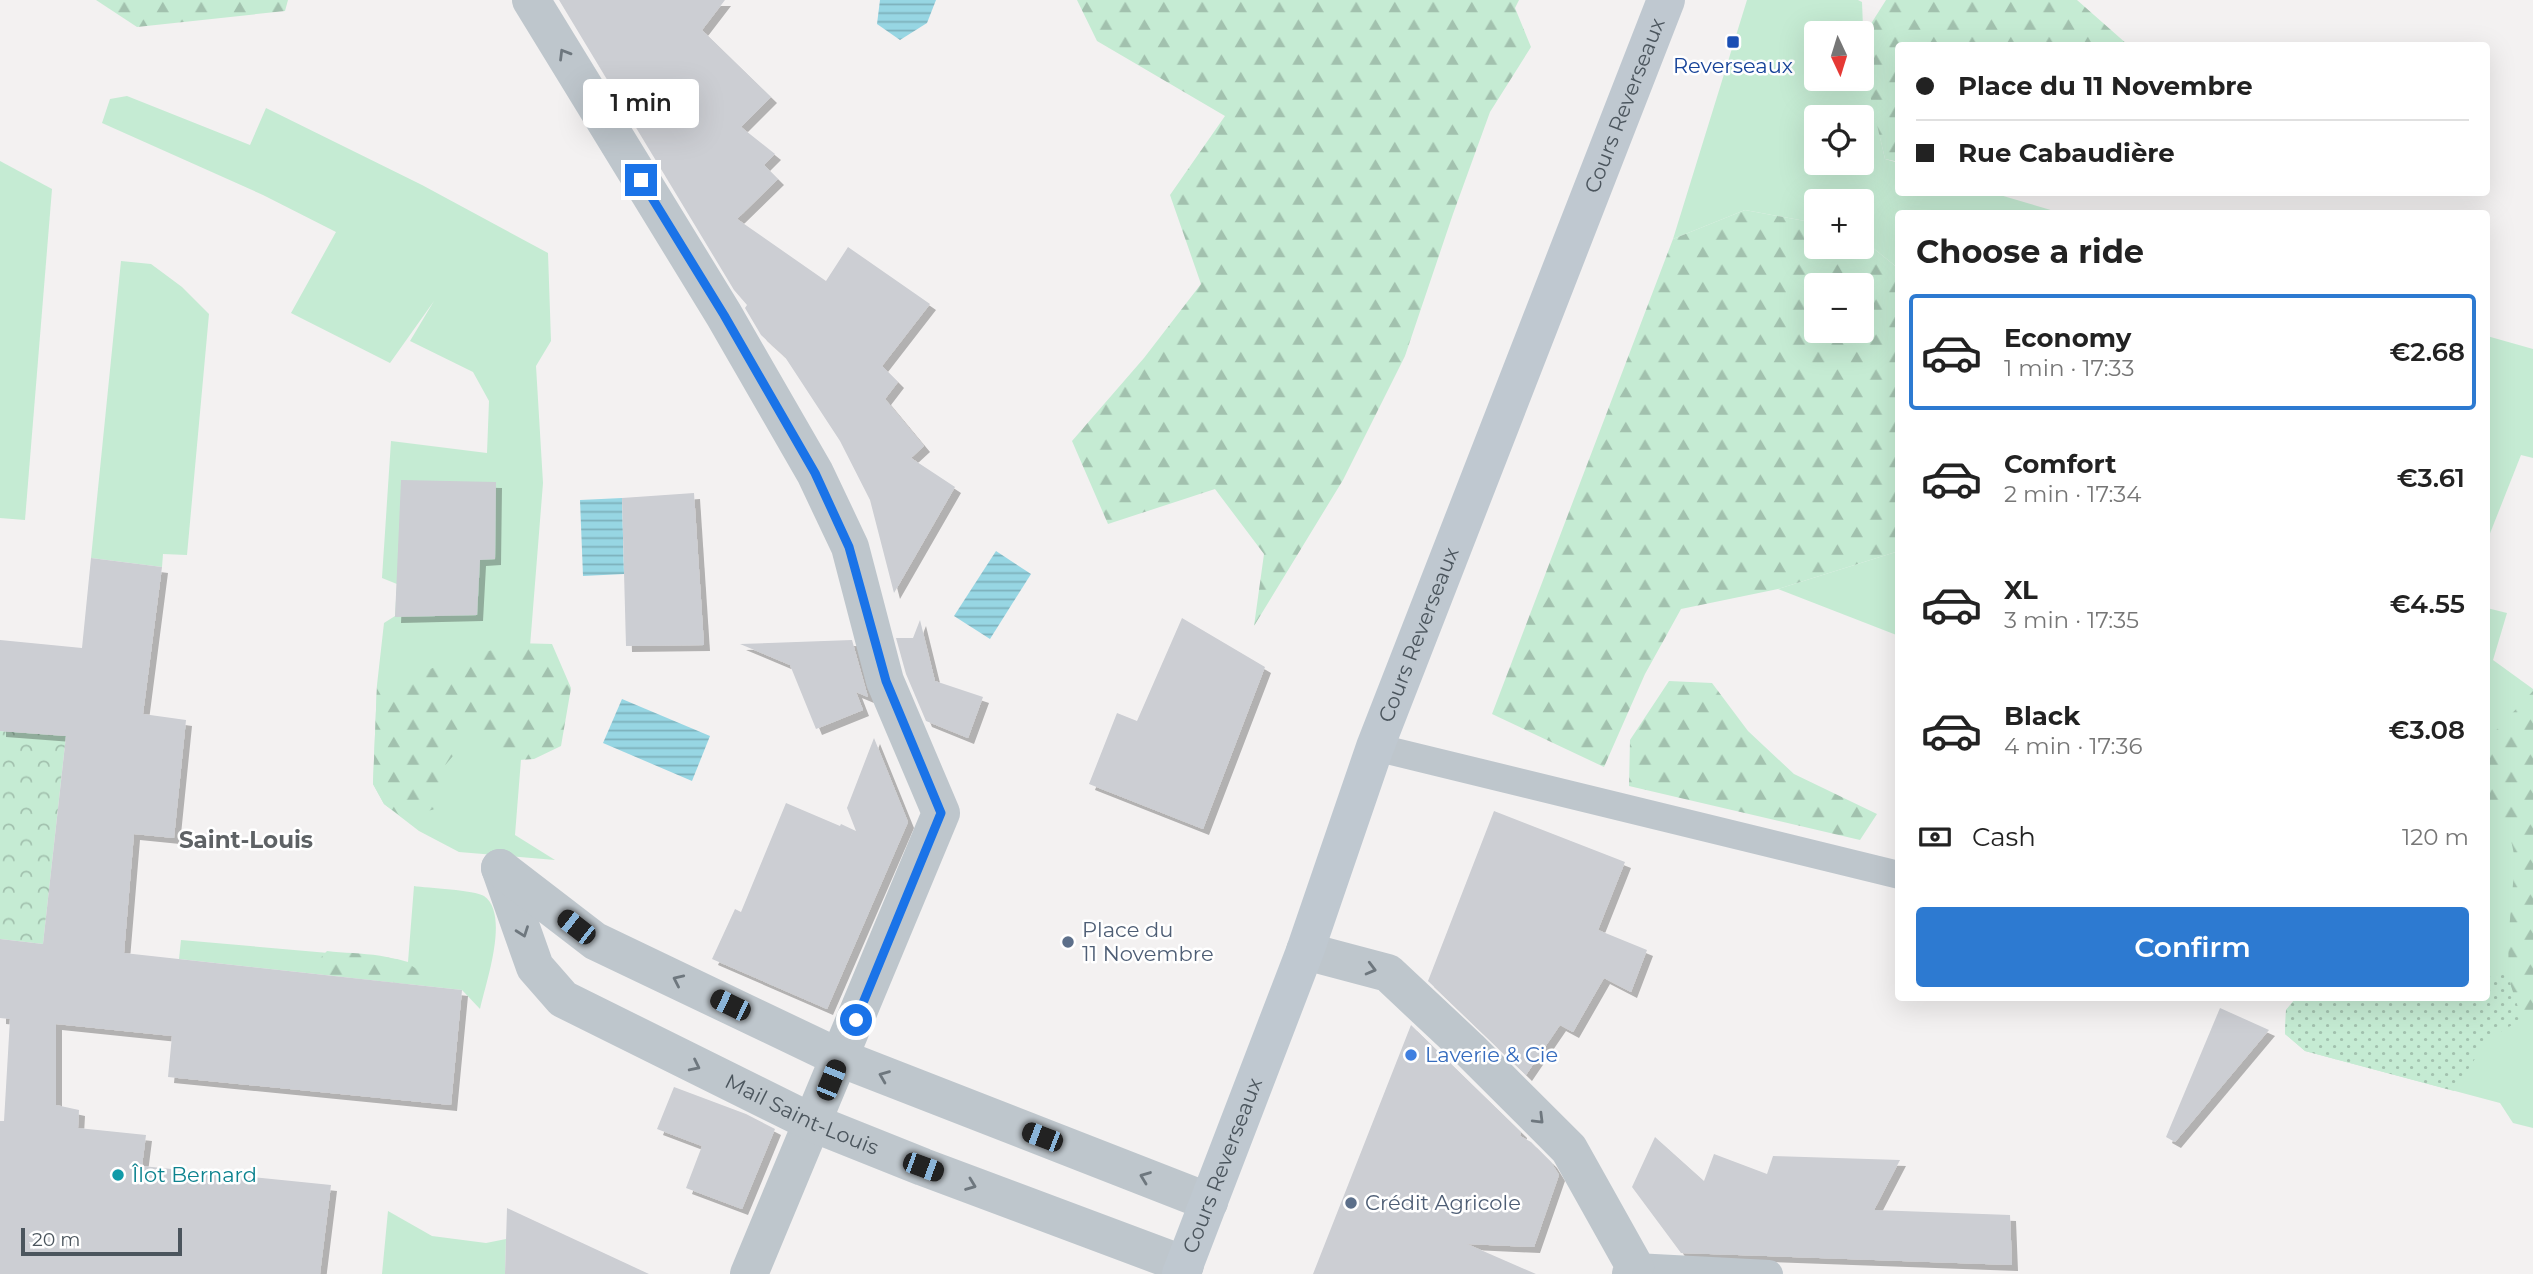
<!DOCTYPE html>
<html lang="en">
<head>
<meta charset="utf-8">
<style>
  :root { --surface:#fff; --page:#f2f2f2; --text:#222; --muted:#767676; --line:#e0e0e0; --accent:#2d7ad1 }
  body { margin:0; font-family:Montserrat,sans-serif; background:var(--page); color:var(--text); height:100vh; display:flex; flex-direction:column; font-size:26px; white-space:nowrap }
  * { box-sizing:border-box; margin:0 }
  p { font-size:23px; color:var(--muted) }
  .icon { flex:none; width:38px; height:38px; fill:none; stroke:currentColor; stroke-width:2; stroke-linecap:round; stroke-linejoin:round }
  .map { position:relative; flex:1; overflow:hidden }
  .drawer { position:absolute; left:1895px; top:210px; width:595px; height:791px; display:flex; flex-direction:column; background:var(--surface); border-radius:7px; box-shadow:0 7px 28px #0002 }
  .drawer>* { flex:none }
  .guide { position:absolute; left:1895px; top:42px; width:595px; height:154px; border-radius:7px; box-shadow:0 7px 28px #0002; display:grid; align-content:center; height:154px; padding:0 21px; background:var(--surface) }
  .needle { width:46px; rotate:176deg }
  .buttons { position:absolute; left:1804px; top:21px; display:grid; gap:14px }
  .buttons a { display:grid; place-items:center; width:70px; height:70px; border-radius:7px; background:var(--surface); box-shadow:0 7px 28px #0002; font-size:35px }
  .scale { position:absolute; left:21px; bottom:18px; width:161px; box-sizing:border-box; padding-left:7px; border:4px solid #4b555d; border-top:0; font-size:19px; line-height:24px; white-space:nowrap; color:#4b555d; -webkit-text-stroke:5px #fff; paint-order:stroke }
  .end { position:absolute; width:32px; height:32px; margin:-16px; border:9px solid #1a73e8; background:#fff; box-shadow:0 0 0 4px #fff }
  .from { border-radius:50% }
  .bubble { position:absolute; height:49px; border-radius:7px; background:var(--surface); box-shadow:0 7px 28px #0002; font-size:23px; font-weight:600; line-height:49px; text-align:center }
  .car { position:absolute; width:21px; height:42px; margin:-21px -10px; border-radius:9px; box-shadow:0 0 5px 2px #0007; background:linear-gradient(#222 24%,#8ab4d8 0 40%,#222 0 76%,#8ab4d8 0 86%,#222 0) }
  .guide b { display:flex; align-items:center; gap:24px; height:66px; font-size:26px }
  .guide b+b { border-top:2px solid var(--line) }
  .guide i { width:18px; height:18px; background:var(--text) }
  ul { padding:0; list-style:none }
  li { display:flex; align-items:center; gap:21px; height:116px; margin:0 14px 10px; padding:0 7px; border:4px solid transparent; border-radius:7px }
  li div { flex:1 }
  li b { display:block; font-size:26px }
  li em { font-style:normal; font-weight:600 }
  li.selected { border-color:var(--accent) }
  li>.icon { width:63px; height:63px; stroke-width:1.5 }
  h2 { padding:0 21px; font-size:32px; line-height:84px }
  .pay { display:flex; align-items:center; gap:18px; height:77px; padding:0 21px; font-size:26px }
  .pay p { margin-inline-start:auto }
  .primary-button { display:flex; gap:14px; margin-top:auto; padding:14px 21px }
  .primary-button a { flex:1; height:80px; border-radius:7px; background:var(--accent); color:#fff; font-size:28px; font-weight:600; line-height:80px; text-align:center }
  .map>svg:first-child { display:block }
  .grass { fill:#c5ebd3; fill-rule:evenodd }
  .forest { fill:url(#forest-firs); fill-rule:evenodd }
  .park { fill:url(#park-crowns) }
  .garden { fill:url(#garden-dots) }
  .water { fill:url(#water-rules) }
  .building { fill:#ccced3; filter:url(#shadow) }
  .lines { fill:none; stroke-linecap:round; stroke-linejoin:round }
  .lane { stroke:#bec6cc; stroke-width:28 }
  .street { stroke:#bec6cc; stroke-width:38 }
  .secondary { stroke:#bfc8d0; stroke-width:38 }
  .oneway { stroke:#6e777e }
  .route { stroke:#1a73e8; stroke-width:9 }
  .transit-dot { fill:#1a4fb4; stroke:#fff; stroke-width:2.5 }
  .service-dot { fill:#5c6f8a; stroke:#fff; stroke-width:2.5 }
  .shop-dot { fill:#3f7fe0; stroke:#fff; stroke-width:2.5 }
  .culture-dot { fill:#0f9aa8; stroke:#fff; stroke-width:2.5 }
  .labels { text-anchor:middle; stroke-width:5; stroke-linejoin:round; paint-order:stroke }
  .transit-label { font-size:21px; fill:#164399; stroke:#fff }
  .street-label { font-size:21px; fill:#4b555d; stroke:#fff }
  .service-label { font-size:21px; fill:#4e5e75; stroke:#fff; text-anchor:start }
  .shop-label { font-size:21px; fill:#366cbe; stroke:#fff; text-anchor:start }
  .culture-label { font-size:21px; fill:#0d838f; stroke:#fff; text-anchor:start }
  .neighbourhood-label { font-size:23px; font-weight:bold; fill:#5e6265; stroke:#fff }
</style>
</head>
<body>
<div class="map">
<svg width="2533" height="1274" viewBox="0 0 2533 1274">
  <defs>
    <pattern id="forest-firs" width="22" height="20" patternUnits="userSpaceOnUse" patternTransform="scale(1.75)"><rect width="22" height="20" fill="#c5ebd3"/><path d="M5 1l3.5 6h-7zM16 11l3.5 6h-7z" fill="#a2c1ae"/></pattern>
    <pattern id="park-crowns" width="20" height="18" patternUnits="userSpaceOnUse" patternTransform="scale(1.75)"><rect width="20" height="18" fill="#c5ebd3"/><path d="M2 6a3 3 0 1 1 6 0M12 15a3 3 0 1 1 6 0" fill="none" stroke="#a2c1ae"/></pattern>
    <pattern id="garden-dots" width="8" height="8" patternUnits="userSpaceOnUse" patternTransform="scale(1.75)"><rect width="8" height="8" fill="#c5ebd3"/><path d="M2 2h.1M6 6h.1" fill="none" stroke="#a2c1ae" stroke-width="1.8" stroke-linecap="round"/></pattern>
    <pattern id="water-rules" width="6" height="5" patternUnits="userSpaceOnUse" patternTransform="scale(1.75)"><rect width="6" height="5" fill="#97d6e3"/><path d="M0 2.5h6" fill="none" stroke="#7db0bb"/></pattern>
    <filter id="shadow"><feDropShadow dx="6" dy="6" stdDeviation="0" flood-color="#0004"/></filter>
  </defs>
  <rect width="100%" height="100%" fill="#f3f1f1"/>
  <g class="grass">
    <path d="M1747,0H1858L1862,2C1863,56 1873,107 1885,159L1899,163V192L1993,193L2061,213L1899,214V269L1862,239V201H1816V223L1745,210L1673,239ZM1816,33H1862V79H1816ZM1816,117H1862V163H1816Z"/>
    <path d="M127,96L250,145L266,108L422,185L548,253L551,341L536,366L543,483L515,835L555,860L459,852L419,831L384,804L373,784L377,685L384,623L395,616L397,584L382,578L391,441L487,453L489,401L473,372L410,341L434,301L390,363L291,313L336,232L263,195L102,123L110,99Z"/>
    <path d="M0,161L52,189L25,520L0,518Z"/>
    <path d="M121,261L151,264L182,287L209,314L187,555L163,554L162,567L91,558Z"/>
    <path d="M2487,336L2533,349V458L2521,455L2487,541Z"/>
    <path d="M1899,551V636L1778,589Z"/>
    <path d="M2487,608L2507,613L2493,660L2533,689V1128L2513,1123L2500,1103L2305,1051L2285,1034L2286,1010L2296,998H2487Z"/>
    <path d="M414,886C427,888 475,890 484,896C510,914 486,982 480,1009L462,990L179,959L181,940L397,959L408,962Z"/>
    <path d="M388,1211L432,1236L486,1243L506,1239L505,1274H382Z"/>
  </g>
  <g class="forest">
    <path d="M96,0H288L285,11L137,27Z"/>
    <path d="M1077,0H1519L1515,8L1531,47L1490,112L1453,214L1405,356L1343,480L1254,626L1264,554L1215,489L1108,524L1072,441L1144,358L1201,284L1170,195L1225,116L1097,41Z"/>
    <path d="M1886,0H2077L2128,45L1899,46V162L1885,159L1870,95L1862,38Z"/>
    <path d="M1745,210L1816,223V247H1862V239L1899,269V551L1778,589L1681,609L1645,674L1604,767L1492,714L1673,239ZM1816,285H1862V331H1816Z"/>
    <path d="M515,643L552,644L571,688L561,746L534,759L504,761L474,731L442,769L435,809L403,818L384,804L373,784L377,685Z"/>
    <path d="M1669,681L1712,683L1748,731L1794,774L1877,814L1860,840L1629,786L1630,740Z"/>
    <path d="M2533,691V1026C2491,1000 2516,899 2514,856C2513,844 2508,832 2505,820L2487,822V740Z"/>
    <path d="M327,951C359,955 404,951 425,977L408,984L321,974L314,965Z"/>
  </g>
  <path class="park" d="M0,731L66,736L43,944L0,939Z"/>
  <path class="garden" d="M2487,973L2507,974L2522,1019L2487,1040L2454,1091L2305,1051L2285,1034L2286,1010L2296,998H2487Z"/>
  <g class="water">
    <path d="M880,0H936L927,23L900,40L877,24Z"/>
    <path d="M622,498L624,574L583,576L580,500Z"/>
    <path d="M996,551L1031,574L990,639L954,616Z"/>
    <path d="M622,699L710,736L692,781L603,743Z"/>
  </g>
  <g class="building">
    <path d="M559,0H725L702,30L771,97L741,127L775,154L764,165L778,179L737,219L826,281L848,247L930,304L882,366L898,382L885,399L924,446L911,458L955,487L894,593L870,500L840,441L785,357L761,335L745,308L747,305L734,290Z"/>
    <path d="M401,480L496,482L495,559L480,560L477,615L395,617Z"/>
    <path d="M694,493L704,645L626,646L622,498Z"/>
    <path d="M91,558L162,567L143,714L186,720L174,838L134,834L124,953L462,990L451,1105L168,1077L172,1036L56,1024V1105L79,1110L78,1128L146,1135L142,1166L331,1185L320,1274H0V1121H4L10,1019L0,1018V939L43,944L66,736L0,731V640L82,648Z"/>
    <path d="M1182,618L1265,667L1203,829L1089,784L1117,713L1137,721Z"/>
    <path d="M920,620L935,681L983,697L968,738L926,721L906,674L896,638H913Z"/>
    <path d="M852,640L868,697L856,692L863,710L816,729L790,665L740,644Z"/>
    <path d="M874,738L908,822L827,1009L712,959L735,909L741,912L786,803L840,826L841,824L856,831L847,808Z"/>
    <path d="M1494,811L1625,862L1598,930L1647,950L1631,992L1604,978L1573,1032L1560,1025L1526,1075L1428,981Z"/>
    <path d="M2220,1008L2269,1030L2175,1142L2166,1137Z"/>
    <path d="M1411,1025L1521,1132L1520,1136L1531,1142L1551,1162L1559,1175L1534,1247L1467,1244L1536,1274H1313Z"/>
    <path d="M674,1087L746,1114L775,1129L742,1209L686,1188L702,1146L657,1129Z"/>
    <path d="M1655,1137L1704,1181L1714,1154L1767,1174L1773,1156L1900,1160L1874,1210L2010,1215L2012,1265L1681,1253L1632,1187Z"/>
    <path d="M507,1208L649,1274H505Z"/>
  </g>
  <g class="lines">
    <g class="lane">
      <path d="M1375,747L1899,875"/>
      <path d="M1635,1267L1769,1274"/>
    </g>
    <g class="street">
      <path d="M531,0L724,315L815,473L850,547L885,681L941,813L749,1274"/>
      <path id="s1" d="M500,868L535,967L563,999L813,1123L923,1167L1185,1265"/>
      <path d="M500,868L595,941L840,1058L1209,1202"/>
      <path d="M1305,951L1388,973L1469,1049L1569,1149L1635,1267L1631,1274"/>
    </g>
    <path class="secondary" id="s2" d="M1181,1274L1305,951L1375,747L1666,0"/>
  </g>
  <defs><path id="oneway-chevron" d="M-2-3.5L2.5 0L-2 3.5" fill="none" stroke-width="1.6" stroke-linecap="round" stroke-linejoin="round" transform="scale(1.75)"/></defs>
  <g class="oneway">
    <use href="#oneway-chevron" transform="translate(564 54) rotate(-121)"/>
    <use href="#oneway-chevron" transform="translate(523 932) rotate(70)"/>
    <use href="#oneway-chevron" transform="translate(1371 969) rotate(15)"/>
    <use href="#oneway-chevron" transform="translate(678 980) rotate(-155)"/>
    <use href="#oneway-chevron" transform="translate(695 1066) rotate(26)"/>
    <use href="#oneway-chevron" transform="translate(884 1076) rotate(-158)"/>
    <use href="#oneway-chevron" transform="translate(1539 1119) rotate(45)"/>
    <use href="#oneway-chevron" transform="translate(1145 1177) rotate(-159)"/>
    <use href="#oneway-chevron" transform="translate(971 1185) rotate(21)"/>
  </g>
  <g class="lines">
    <path class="route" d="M641,180L724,315L815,473L849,547L886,681L941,813L856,1020"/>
  </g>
  <rect class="transit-dot" x="1726" y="35" width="14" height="14" rx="3.5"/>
  <g class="service-dot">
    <circle cx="1068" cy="942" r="7"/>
    <circle cx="1351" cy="1203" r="7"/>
  </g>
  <circle class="shop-dot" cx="1411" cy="1055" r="7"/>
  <circle class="culture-dot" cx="118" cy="1175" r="7"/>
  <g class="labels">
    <g class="transit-label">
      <text x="1733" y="73">Reverseaux</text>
    </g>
    <g class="street-label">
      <text dy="7" stroke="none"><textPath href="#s2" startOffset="1250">Cours Reverseaux</textPath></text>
      <text dy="7" stroke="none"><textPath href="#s2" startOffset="682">Cours Reverseaux</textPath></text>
      <text dy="7" stroke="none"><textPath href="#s1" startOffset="413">Mail Saint-Louis</textPath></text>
      <text dy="7" stroke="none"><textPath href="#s2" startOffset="116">Cours Reverseaux</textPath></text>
    </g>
    <g class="service-label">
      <text x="1082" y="937">Place du<tspan x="1082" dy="24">11 Novembre</tspan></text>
      <text x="1365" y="1210">Crédit Agricole</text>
    </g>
    <g class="shop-label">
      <text x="1425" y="1062">Laverie &amp; Cie</text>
    </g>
    <g class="culture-label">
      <text x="132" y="1182">Îlot Bernard</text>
    </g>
    <g class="neighbourhood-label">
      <text x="246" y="848">Saint-Louis</text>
    </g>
  </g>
</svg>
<div class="buttons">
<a><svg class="needle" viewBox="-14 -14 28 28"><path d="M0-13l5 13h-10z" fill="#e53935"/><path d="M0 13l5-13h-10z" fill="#767676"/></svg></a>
<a><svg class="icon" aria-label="locate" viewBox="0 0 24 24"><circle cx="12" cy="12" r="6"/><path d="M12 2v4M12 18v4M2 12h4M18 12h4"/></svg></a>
<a>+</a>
<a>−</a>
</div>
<div class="scale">20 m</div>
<i class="end from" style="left:856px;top:1020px"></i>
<i class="end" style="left:641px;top:180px"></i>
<div class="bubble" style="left:583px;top:79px;width:116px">1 min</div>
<i class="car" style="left:576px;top:927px;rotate:308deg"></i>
<i class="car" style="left:730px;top:1005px;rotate:296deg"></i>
<i class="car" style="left:831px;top:1080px;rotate:22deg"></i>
<i class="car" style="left:1042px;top:1137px;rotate:291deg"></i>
<i class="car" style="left:923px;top:1167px;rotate:110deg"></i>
<div class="guide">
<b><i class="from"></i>Place du 11 Novembre</b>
<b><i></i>Rue Cabaudière</b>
</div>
<section class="drawer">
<h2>Choose a ride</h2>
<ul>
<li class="selected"><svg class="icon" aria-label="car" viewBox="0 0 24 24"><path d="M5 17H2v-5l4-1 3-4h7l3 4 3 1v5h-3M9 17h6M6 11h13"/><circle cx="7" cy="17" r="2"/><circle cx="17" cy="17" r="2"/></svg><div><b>Economy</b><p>1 min · 17:33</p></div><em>€2.68</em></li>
<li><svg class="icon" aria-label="car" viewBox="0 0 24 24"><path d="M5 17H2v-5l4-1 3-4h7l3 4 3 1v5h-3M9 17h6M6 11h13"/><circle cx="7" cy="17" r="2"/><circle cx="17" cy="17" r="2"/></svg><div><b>Comfort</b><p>2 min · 17:34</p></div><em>€3.61</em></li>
<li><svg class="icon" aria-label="car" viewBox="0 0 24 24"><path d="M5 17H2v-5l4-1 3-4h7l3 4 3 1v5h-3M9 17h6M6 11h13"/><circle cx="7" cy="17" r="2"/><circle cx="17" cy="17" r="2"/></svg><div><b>XL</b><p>3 min · 17:35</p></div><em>€4.55</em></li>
<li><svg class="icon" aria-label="car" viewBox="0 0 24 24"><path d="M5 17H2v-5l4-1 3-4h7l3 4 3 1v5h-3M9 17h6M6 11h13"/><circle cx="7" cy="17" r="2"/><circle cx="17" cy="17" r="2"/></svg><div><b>Black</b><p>4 min · 17:36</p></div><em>€3.08</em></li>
</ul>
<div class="pay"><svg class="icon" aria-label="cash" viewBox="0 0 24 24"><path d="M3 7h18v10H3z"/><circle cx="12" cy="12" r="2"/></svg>Cash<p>120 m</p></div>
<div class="primary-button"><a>Confirm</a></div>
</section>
</div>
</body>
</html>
